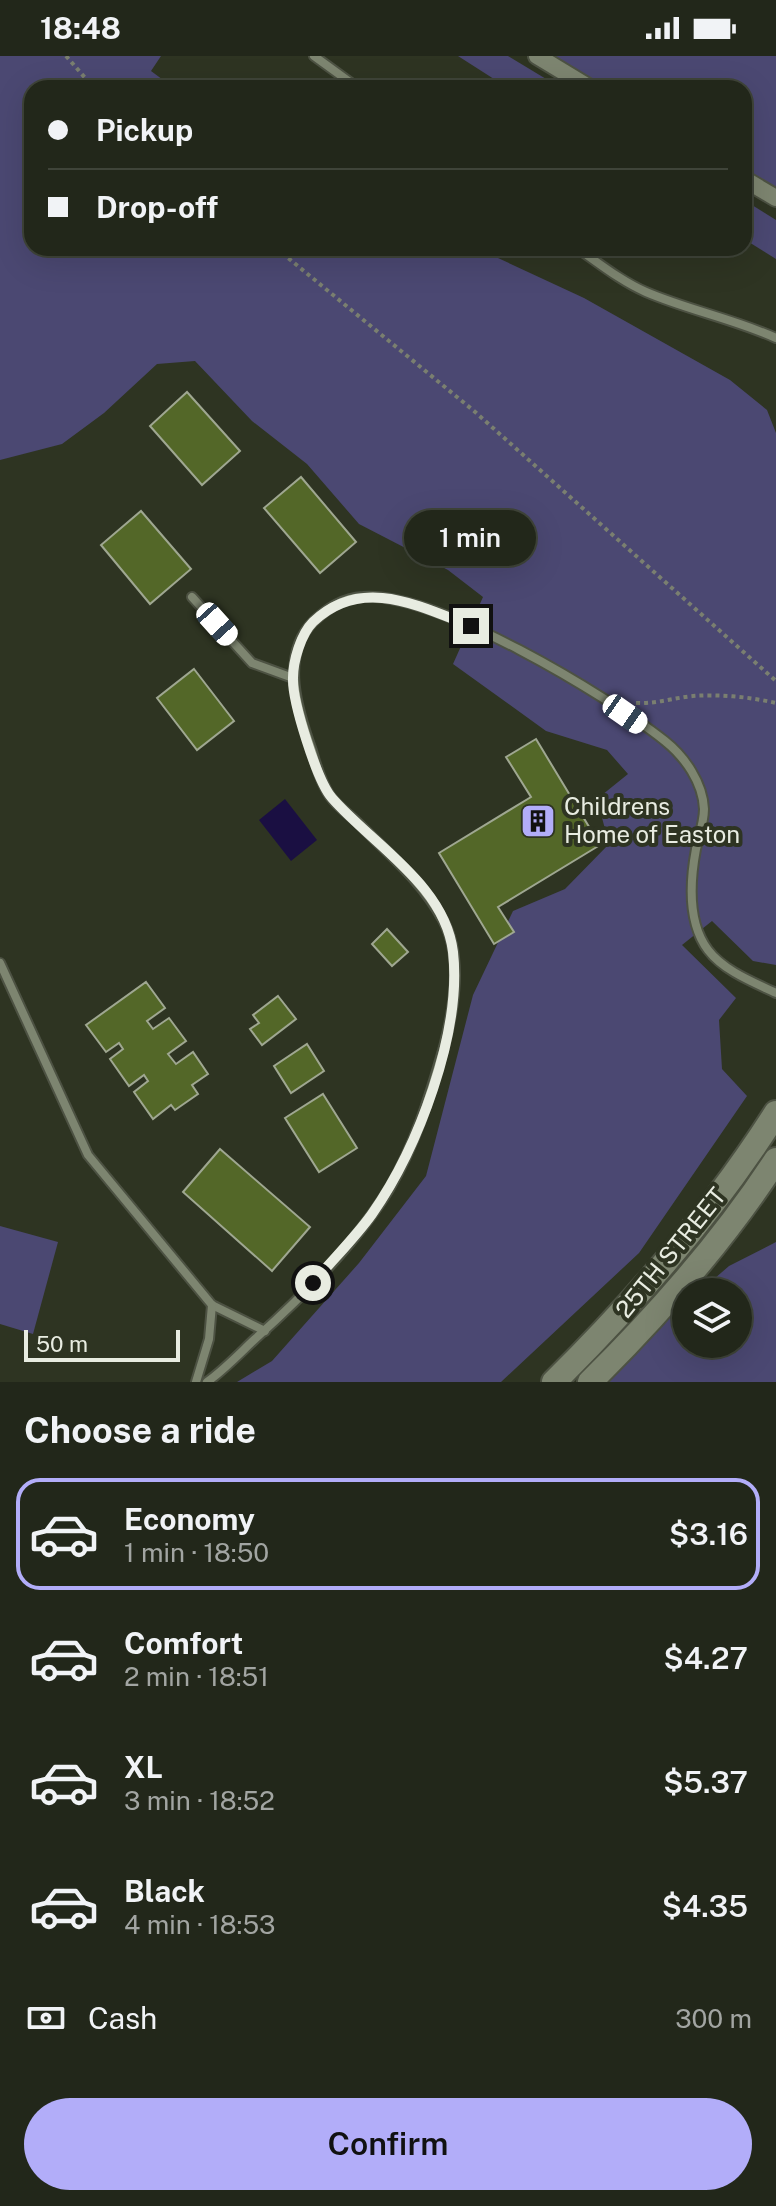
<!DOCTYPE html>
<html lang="en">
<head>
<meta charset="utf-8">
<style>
  :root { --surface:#22271a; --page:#2e3327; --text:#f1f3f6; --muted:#a2a5a2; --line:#3f4439; --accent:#b2adf9 }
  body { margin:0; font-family:"Public Sans",sans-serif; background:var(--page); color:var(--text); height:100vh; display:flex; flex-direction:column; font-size:30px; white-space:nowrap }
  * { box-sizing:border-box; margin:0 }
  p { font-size:26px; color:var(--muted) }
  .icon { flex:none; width:44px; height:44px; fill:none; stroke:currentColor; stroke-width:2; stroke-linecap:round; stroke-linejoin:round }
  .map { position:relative; height:1326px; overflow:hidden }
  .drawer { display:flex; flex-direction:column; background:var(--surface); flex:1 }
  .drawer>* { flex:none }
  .top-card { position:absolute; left:24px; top:24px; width:728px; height:176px; border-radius:24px; box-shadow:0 8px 32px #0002,0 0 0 2px var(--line); display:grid; align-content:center; height:176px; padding:0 24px; background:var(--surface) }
  .tools { position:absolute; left:672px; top:1222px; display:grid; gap:16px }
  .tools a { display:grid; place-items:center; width:80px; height:80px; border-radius:50%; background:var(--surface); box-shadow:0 8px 32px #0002,0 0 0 2px var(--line); font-size:40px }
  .scale { position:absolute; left:24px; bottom:20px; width:156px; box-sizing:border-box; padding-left:8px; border:4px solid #e8ece1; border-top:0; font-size:22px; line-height:28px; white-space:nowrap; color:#e8ece1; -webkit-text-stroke:6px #2e3422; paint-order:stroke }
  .end { position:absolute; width:36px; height:36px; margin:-18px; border:10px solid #e8ece1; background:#111; box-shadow:0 0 0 4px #111 }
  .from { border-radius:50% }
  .bubble { position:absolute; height:56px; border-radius:28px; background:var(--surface); box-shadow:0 8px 32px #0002,0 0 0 2px var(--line); font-size:26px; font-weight:600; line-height:56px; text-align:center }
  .car { position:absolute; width:24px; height:48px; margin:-24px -12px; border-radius:10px; box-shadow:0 0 6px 2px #0007; background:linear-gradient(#fff 24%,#345 0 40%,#fff 0 76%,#345 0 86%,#fff 0) }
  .top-card b { display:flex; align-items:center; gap:28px; height:76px; font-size:30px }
  .top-card b+b { border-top:2px solid var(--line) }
  .top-card i { width:20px; height:20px; background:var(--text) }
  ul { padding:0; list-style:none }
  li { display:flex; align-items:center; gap:24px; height:112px; margin:0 16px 12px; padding:0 8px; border:4px solid transparent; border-radius:24px }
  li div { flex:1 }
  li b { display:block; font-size:30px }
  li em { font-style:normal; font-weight:600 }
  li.current { border-color:var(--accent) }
  li>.icon { width:72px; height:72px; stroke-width:1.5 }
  h2 { padding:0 24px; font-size:36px; line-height:96px }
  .pay { display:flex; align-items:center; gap:20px; height:88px; padding:0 24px; font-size:30px }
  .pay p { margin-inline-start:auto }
  .primary-button { display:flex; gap:16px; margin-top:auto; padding:16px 24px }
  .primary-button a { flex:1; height:92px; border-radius:48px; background:var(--accent); color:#111; font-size:32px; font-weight:600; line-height:92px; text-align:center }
  .status { display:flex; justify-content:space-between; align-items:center; height:56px; padding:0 40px; background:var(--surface); direction:ltr }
  .status svg { height:22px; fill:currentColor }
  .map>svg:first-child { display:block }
  .green { fill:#4b4872 }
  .water { fill:#1a0f42 }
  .building { fill:#536728; stroke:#9fa791; stroke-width:2 }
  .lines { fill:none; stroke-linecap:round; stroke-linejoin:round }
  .lane-casing { stroke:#4d5243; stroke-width:12 }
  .street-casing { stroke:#4d5243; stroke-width:20 }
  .secondary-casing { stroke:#4d5243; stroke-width:28 }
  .path { stroke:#7a7f70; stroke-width:4; stroke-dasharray:4 4; stroke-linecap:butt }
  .lane { stroke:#7d8570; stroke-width:8 }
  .street { stroke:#7d8570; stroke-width:16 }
  .secondary { stroke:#7d8570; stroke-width:24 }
  .route { stroke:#e8ece1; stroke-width:10 }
  .labels { text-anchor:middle; stroke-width:8; stroke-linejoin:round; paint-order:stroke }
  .poi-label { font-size:24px; fill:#e8ece1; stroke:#2e3422; text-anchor:start }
  .street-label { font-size:24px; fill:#e8ece1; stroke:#2e3422 }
</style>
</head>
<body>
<div class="status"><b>18:48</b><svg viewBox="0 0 49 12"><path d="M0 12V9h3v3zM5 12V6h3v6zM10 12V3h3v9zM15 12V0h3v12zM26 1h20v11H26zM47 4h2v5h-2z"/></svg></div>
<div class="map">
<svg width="776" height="1326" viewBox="0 0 776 1326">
  <rect width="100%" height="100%" fill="#2e3422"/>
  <g class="green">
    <path d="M0,0H161L151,15L174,32H32V192H450L498,202L584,242L730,324L767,354L776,377V909L753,905L712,865L682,889L736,942L719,964L722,1013L747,1040L639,1197L501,1326H237L272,1305L359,1207L426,1120L473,939L513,855L565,833L609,788L597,743L628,718L607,694L546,675L453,608L483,541L448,514L359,468L307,408L252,365L195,305L157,308L104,357L62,388L0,404Z"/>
    <path d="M458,0H508L561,32H508Z"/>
    <path d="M537,0H776V142L744,123V32H590Z"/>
    <path d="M744,144L776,164V203L744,183Z"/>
    <path d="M0,1170L58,1186L33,1278L0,1268Z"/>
    <path d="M776,1186V1326H595L686,1247V1288H738V1236H699L729,1210Z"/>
  </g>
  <path class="water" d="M285,743L317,784L291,805L259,764Z"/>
  <g class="building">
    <path d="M187,336L240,395L202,429L150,370Z"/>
    <path d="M301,421L356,486L320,517L264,452Z"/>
    <path d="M141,455L191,513L150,548L101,489Z"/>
    <path d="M194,613L234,665L197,694L157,642Z"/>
    <path d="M536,683L600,789L498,851L514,876L494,888L439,797L531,741L506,701Z"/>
    <path d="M387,873L408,896L392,910L372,888Z"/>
    <path d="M146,926L165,952L147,965L153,973L169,962L186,985L168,998L176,1008L193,996L208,1018L192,1029L198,1038L175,1054L171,1049L153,1063L134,1036L148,1025L144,1019L129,1030L110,1003L123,993L119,987L106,996L86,969Z"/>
    <path d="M278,940L296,963L262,989L250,973L259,967L253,959Z"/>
    <path d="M307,988L324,1015L291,1037L274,1010Z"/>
    <path d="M323,1038L357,1092L319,1116L285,1062Z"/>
    <path d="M220,1093L310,1171L272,1215L183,1136Z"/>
  </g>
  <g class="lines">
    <g class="lane-casing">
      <g id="lane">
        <path d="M314,0L358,32"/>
        <path d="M577,192C600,208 621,225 646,236C688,254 734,263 776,282"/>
        <path d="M192,541L252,607L293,622"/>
        <path d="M0,907L88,1099L212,1249L265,1275"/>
        <path d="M196,1326L209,1283L212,1249"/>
        <path d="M207,1326C224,1314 239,1298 255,1283C302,1241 356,1187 389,1133C415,1089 430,1040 444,991C454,952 463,901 443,864C423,826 389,798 359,768C350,759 337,750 330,740C321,727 316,709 312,695C298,656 279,599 314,565C328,552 343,542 363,541C435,535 608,640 665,685C685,701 703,727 704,753C704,766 699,780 696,793C690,825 687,866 708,894C724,915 753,926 776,937"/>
      </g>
    </g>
    <g class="street-casing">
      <g id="street">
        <path d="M537,0L590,32"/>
        <path d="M744,123L776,142"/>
      </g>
    </g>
    <g class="secondary-casing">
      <g id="secondary">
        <path d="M554,1326C637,1244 713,1156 776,1057"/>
        <path d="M590,1326C659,1258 723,1185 776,1104"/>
      </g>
    </g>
    <g class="path">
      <path d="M66,0L94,32"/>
      <path d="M276,192L474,355L776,625"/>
      <path d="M636,647C656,648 673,642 693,640C720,638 750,641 776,647"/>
    </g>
    <use href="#lane" class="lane"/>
    <use href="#street" class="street"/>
    <use href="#secondary" class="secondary"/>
  </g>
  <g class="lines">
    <path class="route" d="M313,1227C332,1204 355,1182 372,1158C418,1092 462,977 453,896C445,829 373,789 332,742C317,725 292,645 293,622C293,605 301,578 313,566C361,520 417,549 471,570"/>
  </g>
  <defs>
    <g id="building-square" transform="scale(1.8)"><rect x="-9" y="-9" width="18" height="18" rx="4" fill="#b2adf9" stroke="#2e3422"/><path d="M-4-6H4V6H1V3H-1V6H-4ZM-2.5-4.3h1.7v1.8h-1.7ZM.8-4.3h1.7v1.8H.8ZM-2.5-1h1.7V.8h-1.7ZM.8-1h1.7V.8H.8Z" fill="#111"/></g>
  </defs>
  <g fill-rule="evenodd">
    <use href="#building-square" x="538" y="765"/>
  </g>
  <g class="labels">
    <g class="poi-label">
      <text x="564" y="759">Childrens<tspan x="564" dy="28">Home of Easton</tspan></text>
    </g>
    <g class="street-label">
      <text transform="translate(671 1197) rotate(-51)" y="8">25TH STREET</text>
    </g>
  </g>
</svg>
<div class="tools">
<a><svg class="icon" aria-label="layers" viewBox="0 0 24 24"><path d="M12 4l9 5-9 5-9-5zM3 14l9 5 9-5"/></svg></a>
</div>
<div class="scale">50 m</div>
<i class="end from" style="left:313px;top:1227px"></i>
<i class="end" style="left:471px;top:570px"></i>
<div class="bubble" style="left:404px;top:454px;width:132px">1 min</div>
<i class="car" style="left:217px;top:568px;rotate:138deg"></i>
<i class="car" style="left:625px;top:658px;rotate:125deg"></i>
<div class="top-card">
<b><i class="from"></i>Pickup</b>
<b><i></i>Drop-off</b>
</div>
</div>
<section class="drawer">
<h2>Choose a ride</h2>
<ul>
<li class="current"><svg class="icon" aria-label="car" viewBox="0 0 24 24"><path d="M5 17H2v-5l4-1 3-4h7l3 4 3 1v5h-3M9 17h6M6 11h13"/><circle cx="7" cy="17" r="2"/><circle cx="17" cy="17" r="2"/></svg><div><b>Economy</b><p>1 min · 18:50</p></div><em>$3.16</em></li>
<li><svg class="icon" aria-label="car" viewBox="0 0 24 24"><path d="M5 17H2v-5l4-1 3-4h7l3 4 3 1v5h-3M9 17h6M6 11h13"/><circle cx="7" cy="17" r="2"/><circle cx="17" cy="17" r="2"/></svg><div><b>Comfort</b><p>2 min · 18:51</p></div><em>$4.27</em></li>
<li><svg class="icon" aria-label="car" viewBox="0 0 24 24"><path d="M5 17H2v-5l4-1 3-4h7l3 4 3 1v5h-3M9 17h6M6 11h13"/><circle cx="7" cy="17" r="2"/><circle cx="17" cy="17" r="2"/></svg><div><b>XL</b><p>3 min · 18:52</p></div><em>$5.37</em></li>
<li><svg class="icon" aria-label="car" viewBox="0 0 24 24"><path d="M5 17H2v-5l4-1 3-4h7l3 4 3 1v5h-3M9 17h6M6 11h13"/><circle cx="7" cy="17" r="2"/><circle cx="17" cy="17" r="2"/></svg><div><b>Black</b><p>4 min · 18:53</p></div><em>$4.35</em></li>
</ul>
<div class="pay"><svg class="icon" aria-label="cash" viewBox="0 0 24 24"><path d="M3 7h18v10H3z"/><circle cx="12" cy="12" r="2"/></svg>Cash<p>300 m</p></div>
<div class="primary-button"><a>Confirm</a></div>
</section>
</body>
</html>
